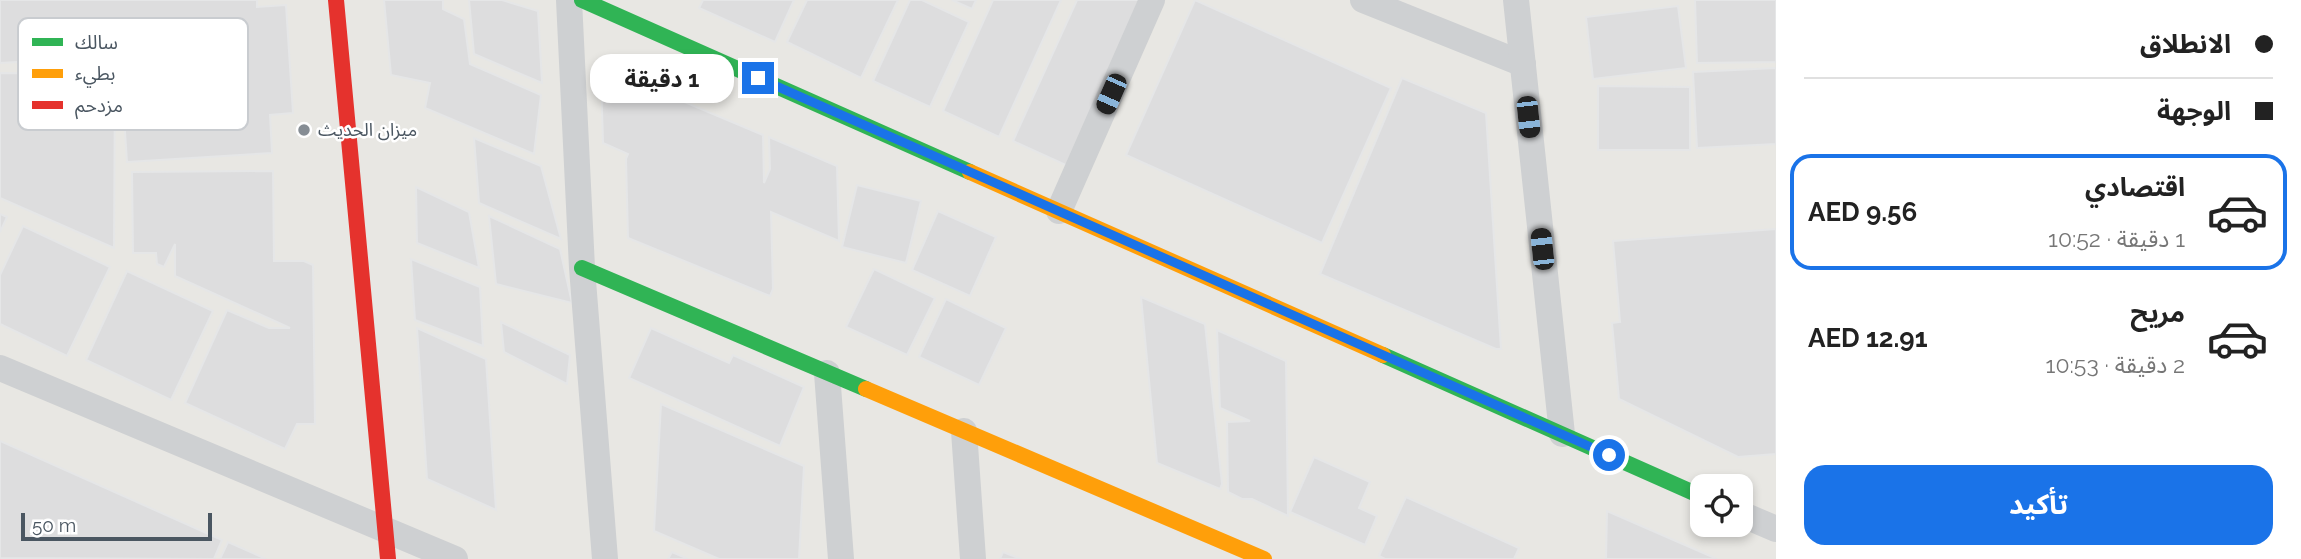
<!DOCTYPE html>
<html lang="ar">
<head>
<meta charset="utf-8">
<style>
  :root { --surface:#fff; --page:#f6f6f6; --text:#222; --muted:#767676; --line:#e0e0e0; --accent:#1a73e8 }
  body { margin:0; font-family:Raleway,"Noto Sans Arabic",sans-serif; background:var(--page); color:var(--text); direction:rtl; height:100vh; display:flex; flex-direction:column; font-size:26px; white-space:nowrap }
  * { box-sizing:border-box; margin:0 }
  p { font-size:23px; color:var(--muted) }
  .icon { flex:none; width:38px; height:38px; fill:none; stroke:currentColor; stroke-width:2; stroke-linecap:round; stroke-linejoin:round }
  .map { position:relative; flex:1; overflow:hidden; direction:ltr }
  .side { display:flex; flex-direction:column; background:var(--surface); width:525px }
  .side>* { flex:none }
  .banner { display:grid; align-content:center; height:154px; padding:0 28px; background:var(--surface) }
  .fabs { position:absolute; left:1690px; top:474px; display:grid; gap:14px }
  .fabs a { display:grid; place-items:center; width:63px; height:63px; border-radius:14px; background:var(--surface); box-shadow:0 4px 10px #0003; font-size:35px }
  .scale { position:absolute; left:21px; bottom:18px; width:191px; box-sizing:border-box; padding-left:7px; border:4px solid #4a5661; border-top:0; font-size:19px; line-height:24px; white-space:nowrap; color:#4a5661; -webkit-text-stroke:5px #fff; paint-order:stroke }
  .end { position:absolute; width:32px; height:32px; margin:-16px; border:9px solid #1a73e8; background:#fff; box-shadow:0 0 0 4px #fff }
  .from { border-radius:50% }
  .bubble { position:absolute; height:49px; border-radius:21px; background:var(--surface); box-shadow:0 4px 10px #0003; font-size:23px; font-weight:700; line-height:49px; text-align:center; direction:rtl }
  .car { position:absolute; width:21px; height:42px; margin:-21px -10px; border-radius:9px; box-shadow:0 0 5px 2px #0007; background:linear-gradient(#222 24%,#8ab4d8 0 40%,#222 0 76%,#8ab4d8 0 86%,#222 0) }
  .banner b { display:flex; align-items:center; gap:24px; height:66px; font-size:26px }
  .banner b+b { border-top:2px solid var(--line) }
  .banner i { width:18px; height:18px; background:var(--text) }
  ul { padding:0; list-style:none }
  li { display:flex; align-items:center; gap:21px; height:116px; margin:0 14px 10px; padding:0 14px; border:4px solid transparent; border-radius:21px }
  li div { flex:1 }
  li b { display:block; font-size:26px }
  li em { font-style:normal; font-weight:700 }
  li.selected { border-color:var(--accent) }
  li>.icon { width:63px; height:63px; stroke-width:1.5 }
  .cta { display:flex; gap:14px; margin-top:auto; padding:14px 28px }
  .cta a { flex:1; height:80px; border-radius:21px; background:var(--accent); color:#fff; font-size:28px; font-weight:700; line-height:80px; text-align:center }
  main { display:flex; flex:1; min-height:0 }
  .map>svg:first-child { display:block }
  .commercial { fill:#e8e7e3; fill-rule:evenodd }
  .building { fill:#ddddde; stroke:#e5e6e7; stroke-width:2 }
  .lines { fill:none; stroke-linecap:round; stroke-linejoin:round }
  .street { stroke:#ced0d2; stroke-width:26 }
  .fast { stroke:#30b455; stroke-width:16 }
  .slow { stroke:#ff9f0a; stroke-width:16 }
  .jam { stroke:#e5322d; stroke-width:16 }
  .route { stroke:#1a73e8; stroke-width:9 }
  .poi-dot { fill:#868d94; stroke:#fff; stroke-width:2.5 }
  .labels { text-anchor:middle; stroke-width:5; stroke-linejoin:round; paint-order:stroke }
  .poi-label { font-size:18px; fill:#4a5661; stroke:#fff; text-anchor:start }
  .key { fill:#fff; stroke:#c9ccd0; stroke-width:2 }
  .key-label { font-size:19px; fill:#4a5661 }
</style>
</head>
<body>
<main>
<section class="side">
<div class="banner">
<b><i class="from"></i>الانطلاق</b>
<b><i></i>الوجهة</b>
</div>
<ul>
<li class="selected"><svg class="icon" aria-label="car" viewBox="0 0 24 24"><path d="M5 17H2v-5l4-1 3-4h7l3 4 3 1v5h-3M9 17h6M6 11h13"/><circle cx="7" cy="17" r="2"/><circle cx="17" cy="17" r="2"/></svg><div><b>اقتصادي</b><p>1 دقيقة · 10:52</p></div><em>AED 9.56</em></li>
<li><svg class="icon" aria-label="car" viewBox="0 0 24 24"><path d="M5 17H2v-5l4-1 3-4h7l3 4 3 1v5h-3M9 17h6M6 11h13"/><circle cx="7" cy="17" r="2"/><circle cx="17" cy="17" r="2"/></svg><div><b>مريح</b><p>2 دقيقة · 10:53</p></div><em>AED 12.91</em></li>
</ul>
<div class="cta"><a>تأكيد</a></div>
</section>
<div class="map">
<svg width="1776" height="559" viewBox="0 0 1776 559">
  <rect width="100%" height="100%" fill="#f4f4f4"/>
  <path class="commercial" d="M0,0H1776V559H0ZM1703,486H1741V525H1703Z"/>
  <g class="building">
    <path d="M0,0H257V7L286,5L293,113L270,115L272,153L127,162L120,56L0,63Z"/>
    <path d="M384,0H443V9L464,19L470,64L541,95L534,154L425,108L430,83L391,75Z"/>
    <path d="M469,0H502L538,11L542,83L474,54Z"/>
    <path d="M703,0H794L775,42L699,8Z"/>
    <path d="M807,0H898L861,78L787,42Z"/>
    <path d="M910,0H922L969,22L930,107L873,81Z"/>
    <path d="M952,0H976L972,9Z"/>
    <path d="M993,0H1061L999,137L943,111Z"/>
    <path d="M1077,0H1146L1070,167L1013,141Z"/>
    <path d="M1195,0L1391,88L1322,243L1126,155Z"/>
    <path d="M1695,0H1776V62L1697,63Z"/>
    <path d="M1678,6L1686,68L1593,79L1586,17Z"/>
    <path d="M1776,68V144L1697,148L1693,72Z"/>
    <path d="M0,73L115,74L114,248L0,198Z"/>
    <path d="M601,74H618L763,135L764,183L770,169L769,137L837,166L839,241L771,212L773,289L770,296L628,238L626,159L628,154L603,143Z"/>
    <path d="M1402,78L1486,113L1501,349H1496L1320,274Z"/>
    <path d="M1598,86L1690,87V150H1598Z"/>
    <path d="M474,138L541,166L561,239L479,203Z"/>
    <path d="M273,171L274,261H304L313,265L315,424H297L285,449L185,403L227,310L269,328H290L175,276V244L164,267L157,264L156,253H133L132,172Z"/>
    <path d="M857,185L921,201L906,263L842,247Z"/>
    <path d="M416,187L469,212L479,268L417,243Z"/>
    <path d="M938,211L996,237L970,296L912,270Z"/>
    <path d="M0,214L7,217L0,232Z"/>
    <path d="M489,216L560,249L572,303L496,284Z"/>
    <path d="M23,226L110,267L67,356L0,324V275Z"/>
    <path d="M1776,229V454L1738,457L1619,399L1612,323L1620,322L1613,241Z"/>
    <path d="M411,259L480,287L483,346L415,320Z"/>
    <path d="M874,269L935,298L907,355L846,327Z"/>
    <path d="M127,271L213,311L171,400L86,360Z"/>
    <path d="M1141,297L1205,324L1222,484L1220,489L1157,463Z"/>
    <path d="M946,299L1006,328L979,385L919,357Z"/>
    <path d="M501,322L570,355L567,384L504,352Z"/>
    <path d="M417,328L486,359L496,510L427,479Z"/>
    <path d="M651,328L729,363L733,355L804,387L780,446L629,378Z"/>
    <path d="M1217,330L1286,361L1288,516L1252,499H1242L1228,492L1227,422L1250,421L1220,408Z"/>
    <path d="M661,404L804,466L799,559H719L654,531Z"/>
    <path d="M0,441L222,540L214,559L0,558Z"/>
    <path d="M1314,457L1370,482L1359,508L1377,516L1365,545L1290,512Z"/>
    <path d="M1406,497L1519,548L1514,559H1385L1379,556Z"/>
    <path d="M1607,511L1717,559H1606Z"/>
    <path d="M228,542L266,559H220Z"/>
    <path d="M672,552L688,559H668Z"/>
    <path d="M1003,552L1021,559H1000Z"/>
  </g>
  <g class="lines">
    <g class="street">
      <path d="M569,0L582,268L605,559"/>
      <path d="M1363,0L1523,64"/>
      <path d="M1516,0L1562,434"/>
      <path d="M1059,211L1152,0"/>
      <path d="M0,368L455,559"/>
      <path d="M827,373L841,559"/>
      <path d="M964,431L973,559"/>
      <path d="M1741,514L1776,529"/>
    </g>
    <g class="fast">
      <path d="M582,0L970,172"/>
      <path d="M582,268L866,389"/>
      <path d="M1383,355L1703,497"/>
    </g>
    <g class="slow">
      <path d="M970,172L1383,355"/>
      <path d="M866,389L1264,559"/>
    </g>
    <path class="jam" d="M336,0L388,559"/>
  </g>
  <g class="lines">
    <path class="route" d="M758,78L1609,455"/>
  </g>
  <circle class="poi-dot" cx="304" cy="130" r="7"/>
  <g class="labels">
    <g class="poi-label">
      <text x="318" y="136">ميزان الحديث</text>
    </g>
  </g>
  <rect x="18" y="18" width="230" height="112" rx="10" class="key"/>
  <rect x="32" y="38" width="31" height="8" fill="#30b455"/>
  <rect x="32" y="69" width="31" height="9" fill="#ff9f0a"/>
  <rect x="32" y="101" width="31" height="8" fill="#e5322d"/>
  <g class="key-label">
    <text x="75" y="49">سالك</text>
    <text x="75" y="80">بطيء</text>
    <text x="75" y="112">مزدحم</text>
  </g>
</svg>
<div class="fabs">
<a><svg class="icon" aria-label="locate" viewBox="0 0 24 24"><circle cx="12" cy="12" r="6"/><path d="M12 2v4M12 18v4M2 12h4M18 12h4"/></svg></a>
</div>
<div class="scale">50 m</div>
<i class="end from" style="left:1609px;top:455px"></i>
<i class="end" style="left:758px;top:78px"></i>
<div class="bubble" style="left:590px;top:54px;width:144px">1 دقيقة</div>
<i class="car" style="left:1111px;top:94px;rotate:204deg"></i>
<i class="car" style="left:1528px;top:117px;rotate:174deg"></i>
<i class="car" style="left:1542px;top:249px;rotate:354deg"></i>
</div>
</main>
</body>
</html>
